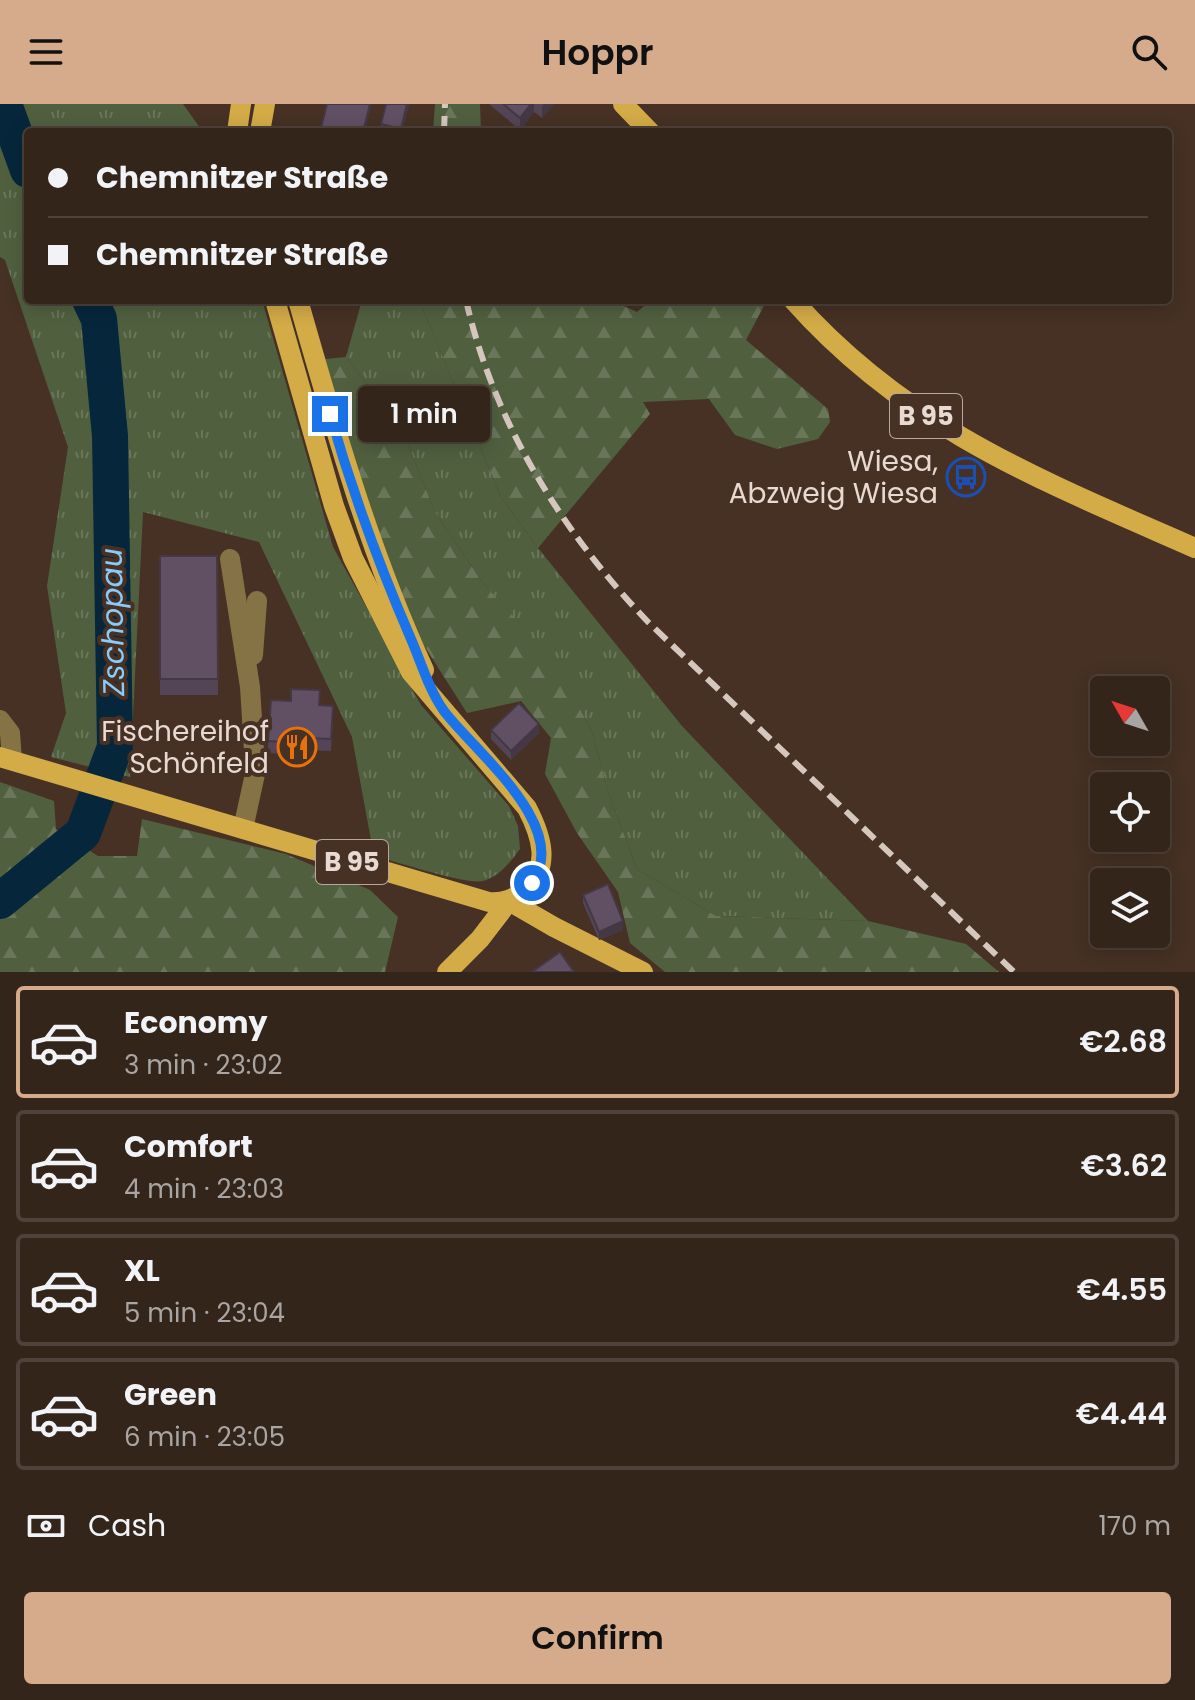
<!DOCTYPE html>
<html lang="en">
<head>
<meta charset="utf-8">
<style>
  :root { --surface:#34251b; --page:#3c2d24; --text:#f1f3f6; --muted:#a9a5a3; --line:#4e423a; --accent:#d6ab8b }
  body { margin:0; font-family:Poppins,sans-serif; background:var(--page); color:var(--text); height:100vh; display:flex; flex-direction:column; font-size:30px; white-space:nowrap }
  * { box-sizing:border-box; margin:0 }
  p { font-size:26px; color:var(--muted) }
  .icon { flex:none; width:44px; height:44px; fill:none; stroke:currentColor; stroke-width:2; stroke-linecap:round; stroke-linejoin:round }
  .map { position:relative; height:868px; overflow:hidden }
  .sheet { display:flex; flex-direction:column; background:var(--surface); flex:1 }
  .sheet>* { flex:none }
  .top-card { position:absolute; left:24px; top:24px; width:1148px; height:176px; border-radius:8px; box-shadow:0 4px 20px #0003,0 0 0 2px var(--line); display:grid; align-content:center; height:176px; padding:0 24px; background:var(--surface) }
  .needle { width:52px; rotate:309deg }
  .controls { position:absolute; left:1090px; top:572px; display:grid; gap:16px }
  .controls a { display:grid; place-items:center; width:80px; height:80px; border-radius:8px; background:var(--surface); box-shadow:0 4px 20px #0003,0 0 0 2px var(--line); font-size:40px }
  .end { position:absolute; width:36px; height:36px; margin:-18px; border:10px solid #1a73e8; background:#fff; box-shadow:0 0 0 4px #fff }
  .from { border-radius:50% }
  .bubble { position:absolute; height:56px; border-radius:8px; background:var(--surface); box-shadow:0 4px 20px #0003,0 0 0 2px var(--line); font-size:26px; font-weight:600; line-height:56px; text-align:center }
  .top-card b { display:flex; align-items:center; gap:28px; height:76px; font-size:30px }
  .top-card b+b { border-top:2px solid var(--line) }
  .top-card i { width:20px; height:20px; background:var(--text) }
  ul { padding:14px 0 0; list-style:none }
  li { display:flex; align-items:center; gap:24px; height:112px; margin:0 16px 12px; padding:0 8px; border:4px solid var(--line); border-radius:8px }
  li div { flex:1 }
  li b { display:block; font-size:30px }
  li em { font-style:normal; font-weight:600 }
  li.on { border-color:var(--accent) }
  li>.icon { width:72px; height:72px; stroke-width:1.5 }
  .pay { display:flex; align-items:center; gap:20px; height:88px; padding:0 24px; font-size:30px }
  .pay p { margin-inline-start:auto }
  .cta { display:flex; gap:16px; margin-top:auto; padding:16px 24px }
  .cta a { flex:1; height:92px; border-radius:8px; background:var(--accent); color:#111; font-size:32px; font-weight:600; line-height:92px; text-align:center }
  header { display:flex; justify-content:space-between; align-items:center; height:104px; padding:0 24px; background:var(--accent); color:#111; font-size:36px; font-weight:600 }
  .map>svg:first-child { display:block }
  .grass { fill:url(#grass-tufts) }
  .forest { fill:url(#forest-firs) }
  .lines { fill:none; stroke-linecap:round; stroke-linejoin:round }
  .river { stroke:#06273b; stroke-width:36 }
  .minor { stroke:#857245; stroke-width:20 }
  .major { stroke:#d3ab47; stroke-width:20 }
  .rail { stroke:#d5c6be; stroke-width:6; stroke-dasharray:16 8; stroke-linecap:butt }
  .wall { fill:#534555 }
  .shaded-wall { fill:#443845 }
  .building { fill:#615063; stroke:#443845; stroke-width:2 }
  .route { stroke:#1a73e8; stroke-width:10 }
  .labels { text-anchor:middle; stroke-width:8; stroke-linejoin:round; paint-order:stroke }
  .shield { fill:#463124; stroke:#b7a79e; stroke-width:2 }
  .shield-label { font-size:26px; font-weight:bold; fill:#e8dad2 }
  .poi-label { font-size:28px; fill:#e8dad2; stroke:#463124; text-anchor:end }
  .water-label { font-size:30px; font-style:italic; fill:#89ccfa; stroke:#463124 }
</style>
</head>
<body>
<header><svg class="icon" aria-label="menu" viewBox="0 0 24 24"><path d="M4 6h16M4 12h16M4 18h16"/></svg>Hoppr<svg class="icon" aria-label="search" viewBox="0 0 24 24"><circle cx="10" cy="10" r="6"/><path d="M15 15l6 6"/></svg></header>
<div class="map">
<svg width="1195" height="868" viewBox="0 0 1195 868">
  <defs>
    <pattern id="grass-tufts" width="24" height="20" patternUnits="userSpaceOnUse" patternTransform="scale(2)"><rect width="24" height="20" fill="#50603f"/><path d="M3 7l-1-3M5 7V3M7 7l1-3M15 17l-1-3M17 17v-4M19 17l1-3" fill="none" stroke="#69765a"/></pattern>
    <pattern id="forest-firs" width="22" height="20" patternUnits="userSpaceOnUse" patternTransform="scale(2)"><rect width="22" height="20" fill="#50603f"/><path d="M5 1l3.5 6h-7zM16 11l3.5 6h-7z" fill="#69765a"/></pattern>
  </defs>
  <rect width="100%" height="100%" fill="#463124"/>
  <g class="grass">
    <path d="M0,0H183L203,28H28V196H262L333,443L421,601L509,702L518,722L520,745C511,757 499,773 483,777C464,781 396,757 374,752L352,633L259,438L143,408L130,673L51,653L66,609L47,482L68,343L5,156L0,153Z"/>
    <path d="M362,196H419L501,393L538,444L682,622L868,817L716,812L637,765L609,690L591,625L551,555L483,479L435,408L403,328L346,253Z"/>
  </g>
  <g class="forest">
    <path d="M435,0H480L481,28H433Z"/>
    <path d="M419,196H611L637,208L651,196H767L746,236L828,305L830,318L818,335L777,345L735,331L709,295L643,298L650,310L538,444L501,393Z"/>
    <path d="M346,253L403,328L435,408L483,479L551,554L591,625L609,690L637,765L716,812L868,817L966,840L999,868H665L630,839L618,788L577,729L545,670L551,634L521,597L467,609L409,518L375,436L325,255Z"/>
    <path d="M0,678L54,697L56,725L98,752H137L142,715L286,750L370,786L398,813L385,868H0Z"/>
  </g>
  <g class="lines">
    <g class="river">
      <path d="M4,0L28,66"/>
      <path d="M0,797L83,729L115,643L110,332L99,215L90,196"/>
    </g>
    <g class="minor">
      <path d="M230,455L250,583L254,647L255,670L243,725"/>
      <path d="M253,551L257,497"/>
      <path d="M0,616L10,629L12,656"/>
    </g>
    <g class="major">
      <path d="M623,0L650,28"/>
      <path d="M237,28L241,0"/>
      <path d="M260,28L265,0"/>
      <path d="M298,196C334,322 369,447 424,566"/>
      <path d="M793,196C907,325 1043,377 1195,444"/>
      <path d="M0,653L489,798C503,799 513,796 525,786C552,763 541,731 527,704L411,568L353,454L334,402L275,196"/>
      <path d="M509,797L554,823L643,868"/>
      <path d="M447,868L480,835L509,797"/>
    </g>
    <g class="rail">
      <path d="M444,28L445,0"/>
      <path d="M466,196C494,319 562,428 649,519L1014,868"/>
    </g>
  </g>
  <g class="wall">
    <path d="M386,0H409L402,28H381V20Z"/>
    <path d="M489,0H554L542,14L534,8L520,26Z"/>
    <path d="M160,452H217L218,591H160Z"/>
    <path d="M320,601L333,614L331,647L305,646V651L268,649V637Z"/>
    <path d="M491,626L539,629L511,656L491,635Z"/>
    <path d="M583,791L623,826L599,836L583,799Z"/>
  </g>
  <g class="shaded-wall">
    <path d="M370,0H371V3L365,28H363Z"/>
    <path d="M407,0H409L402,28H401Z"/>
    <path d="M531,0H534V8L520,26V14Z"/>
    <path d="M544,0H554L542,14V2Z"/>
    <path d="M539,620V629L511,656V647Z"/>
    <path d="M623,817V826L599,836V828Z"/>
  </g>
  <g class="building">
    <path d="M327,0H370L363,28H320Z"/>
    <path d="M386,0H407L401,25L381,20Z"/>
    <path d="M503,0H531L520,14Z"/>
    <path d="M160,452H217L218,575H160Z"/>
    <path d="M291,585L320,586L319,601L333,602L331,635L305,634V639L268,637L271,596L291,597Z"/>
    <path d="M519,599L539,620L511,647L491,626Z"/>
    <path d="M608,780L623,817L599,828L583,791Z"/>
    <path d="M560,848L574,868H532Z"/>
  </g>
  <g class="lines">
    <path class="route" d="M330,310C352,387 379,461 411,535C421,558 429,586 444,607C475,648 572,723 532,779"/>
  </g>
  <defs>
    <g id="bus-ring" transform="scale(2)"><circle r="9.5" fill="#463124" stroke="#1a4fb4" stroke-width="1.5"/><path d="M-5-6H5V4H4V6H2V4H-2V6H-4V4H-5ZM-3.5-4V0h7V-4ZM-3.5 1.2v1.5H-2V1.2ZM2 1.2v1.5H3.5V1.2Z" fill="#1a4fb4"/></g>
    <g id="restaurant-ring" transform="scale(2)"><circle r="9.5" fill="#463124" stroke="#e8710a" stroke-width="1.5"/><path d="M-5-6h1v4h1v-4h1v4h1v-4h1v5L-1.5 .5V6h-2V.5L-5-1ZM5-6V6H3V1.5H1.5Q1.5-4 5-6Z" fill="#e8710a"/></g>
  </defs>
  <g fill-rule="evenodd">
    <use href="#bus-ring" x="966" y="373"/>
    <use href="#restaurant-ring" x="297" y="643"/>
  </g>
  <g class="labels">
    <g class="shield">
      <rect x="890" y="290" width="72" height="44" rx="6"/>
      <rect x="316" y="736" width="72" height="44" rx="6"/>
    </g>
    <g class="shield-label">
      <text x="926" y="321">B 95</text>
      <text x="352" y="767">B 95</text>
    </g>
    <g class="poi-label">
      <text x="938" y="367">Wiesa,<tspan x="938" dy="32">Abzweig Wiesa</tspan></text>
      <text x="269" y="637">Fischereihof<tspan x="269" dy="32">Schönfeld</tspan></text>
    </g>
    <g class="water-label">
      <text transform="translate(113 518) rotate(-91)" y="10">Zschopau</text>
    </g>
  </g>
</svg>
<div class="controls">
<a><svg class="needle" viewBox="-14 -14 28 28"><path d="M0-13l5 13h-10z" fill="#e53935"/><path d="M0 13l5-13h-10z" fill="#a9a5a3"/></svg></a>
<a><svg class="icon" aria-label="locate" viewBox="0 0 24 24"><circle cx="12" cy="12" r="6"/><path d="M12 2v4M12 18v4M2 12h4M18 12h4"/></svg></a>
<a><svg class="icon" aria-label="layers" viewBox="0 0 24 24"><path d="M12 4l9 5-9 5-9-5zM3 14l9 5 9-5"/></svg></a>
</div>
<i class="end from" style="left:532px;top:779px"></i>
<i class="end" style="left:330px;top:310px"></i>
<div class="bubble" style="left:358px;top:282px;width:132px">1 min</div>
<div class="top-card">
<b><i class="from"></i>Chemnitzer Straße</b>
<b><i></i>Chemnitzer Straße</b>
</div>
</div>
<section class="sheet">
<ul>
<li class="on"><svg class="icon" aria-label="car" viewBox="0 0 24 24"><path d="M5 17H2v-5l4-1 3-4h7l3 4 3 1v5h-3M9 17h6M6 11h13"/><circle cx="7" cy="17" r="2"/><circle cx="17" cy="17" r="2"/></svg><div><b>Economy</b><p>3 min · 23:02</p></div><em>€2.68</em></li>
<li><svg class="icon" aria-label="car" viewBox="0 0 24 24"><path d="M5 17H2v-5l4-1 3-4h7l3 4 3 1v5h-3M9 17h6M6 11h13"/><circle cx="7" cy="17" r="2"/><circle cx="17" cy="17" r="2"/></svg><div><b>Comfort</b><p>4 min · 23:03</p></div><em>€3.62</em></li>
<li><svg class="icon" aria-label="car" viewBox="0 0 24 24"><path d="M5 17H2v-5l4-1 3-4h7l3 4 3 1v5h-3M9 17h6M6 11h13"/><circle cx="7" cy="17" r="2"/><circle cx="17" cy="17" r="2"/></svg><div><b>XL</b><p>5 min · 23:04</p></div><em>€4.55</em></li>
<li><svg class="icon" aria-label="car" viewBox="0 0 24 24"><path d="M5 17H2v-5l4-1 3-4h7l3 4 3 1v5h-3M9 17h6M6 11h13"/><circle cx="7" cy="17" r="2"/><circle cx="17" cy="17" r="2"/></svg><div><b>Green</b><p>6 min · 23:05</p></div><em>€4.44</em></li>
</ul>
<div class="pay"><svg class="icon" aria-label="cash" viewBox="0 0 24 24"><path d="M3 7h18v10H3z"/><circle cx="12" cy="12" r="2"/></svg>Cash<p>170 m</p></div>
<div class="cta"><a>Confirm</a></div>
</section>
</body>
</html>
